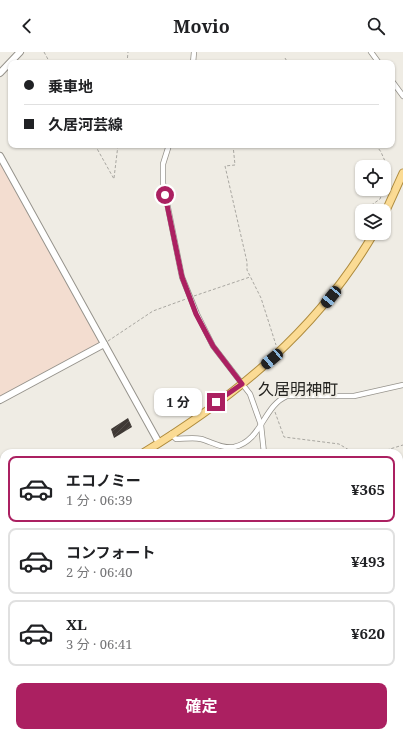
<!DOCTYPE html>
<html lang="ja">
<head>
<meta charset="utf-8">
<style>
  :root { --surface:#fff; --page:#f6f6f6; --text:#202124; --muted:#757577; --line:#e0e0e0; --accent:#ab2061 }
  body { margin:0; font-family:"Noto Serif","Noto Sans JP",serif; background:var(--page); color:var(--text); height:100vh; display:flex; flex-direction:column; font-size:15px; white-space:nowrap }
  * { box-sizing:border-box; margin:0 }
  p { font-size:13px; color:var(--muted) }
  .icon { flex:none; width:22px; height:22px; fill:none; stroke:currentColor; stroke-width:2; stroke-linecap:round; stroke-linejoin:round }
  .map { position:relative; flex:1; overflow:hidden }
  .sheet { position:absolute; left:0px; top:397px; width:403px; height:288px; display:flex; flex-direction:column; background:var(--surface); border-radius:12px 12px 0 0; box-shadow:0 1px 3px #0004 }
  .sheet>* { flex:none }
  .top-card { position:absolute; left:8px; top:8px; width:387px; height:88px; border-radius:8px; box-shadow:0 1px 3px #0004; display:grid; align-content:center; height:88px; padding:0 16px; background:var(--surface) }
  .buttons { position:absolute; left:355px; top:108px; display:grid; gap:8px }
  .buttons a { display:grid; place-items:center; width:36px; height:36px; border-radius:8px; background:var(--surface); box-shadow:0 1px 3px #0004; font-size:20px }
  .end { position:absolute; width:18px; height:18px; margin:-9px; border:5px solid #ab2061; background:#fff; box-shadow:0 0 0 2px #fff }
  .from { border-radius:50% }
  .bubble { position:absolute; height:28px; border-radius:8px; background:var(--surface); box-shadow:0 1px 3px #0004; font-size:13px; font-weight:700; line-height:28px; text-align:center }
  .car { position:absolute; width:12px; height:24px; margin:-12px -6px; border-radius:5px; box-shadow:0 0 3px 1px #0007; background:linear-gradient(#222 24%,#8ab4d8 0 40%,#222 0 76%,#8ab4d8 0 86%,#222 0) }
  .top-card b { display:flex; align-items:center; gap:14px; height:38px; font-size:15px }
  .top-card b+b { border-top:1px solid var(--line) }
  .top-card i { width:10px; height:10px; background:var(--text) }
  ul { padding:7px 0 0; list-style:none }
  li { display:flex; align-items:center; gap:12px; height:66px; margin:0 8px 6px; padding:0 8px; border:2px solid var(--line); border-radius:8px }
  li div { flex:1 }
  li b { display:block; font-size:15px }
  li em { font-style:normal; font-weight:700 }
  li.selected { border-color:var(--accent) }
  li>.icon { width:36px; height:36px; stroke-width:1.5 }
  .primary-button { display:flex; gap:8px; margin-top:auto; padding:8px 16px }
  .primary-button a { flex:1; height:46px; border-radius:8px; background:var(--accent); color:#fff; font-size:16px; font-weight:700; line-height:46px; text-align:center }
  header { display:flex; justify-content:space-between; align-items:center; height:52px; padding:0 16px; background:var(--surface); font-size:18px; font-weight:700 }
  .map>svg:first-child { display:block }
  .medical { fill:#f3ddd0 }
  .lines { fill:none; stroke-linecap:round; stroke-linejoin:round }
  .stream { stroke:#8dc2f5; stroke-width:1.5 }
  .building { fill:url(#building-hatch) }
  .minor-casing { stroke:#96938c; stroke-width:6 }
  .tertiary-casing { stroke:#96938c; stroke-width:8 }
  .primary-casing { stroke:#ae8b3d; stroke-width:9 }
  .path { stroke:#a9a7a1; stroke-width:1; stroke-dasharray:3 2; stroke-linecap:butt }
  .minor { stroke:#fff; stroke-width:4.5 }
  .tertiary { stroke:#fff; stroke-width:6 }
  .primary { stroke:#fbdb94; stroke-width:7 }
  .route { stroke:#ab2061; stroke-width:5 }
  .labels { text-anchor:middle; stroke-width:4; stroke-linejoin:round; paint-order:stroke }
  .quarter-label { font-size:16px; fill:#242320; stroke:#efece4 }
</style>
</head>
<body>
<header><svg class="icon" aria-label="back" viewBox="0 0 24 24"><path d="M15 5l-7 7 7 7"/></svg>Movio<svg class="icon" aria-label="search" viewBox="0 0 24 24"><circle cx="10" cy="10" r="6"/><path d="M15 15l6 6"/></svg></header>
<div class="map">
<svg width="403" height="685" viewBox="0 0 403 685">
  <defs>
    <pattern id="building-hatch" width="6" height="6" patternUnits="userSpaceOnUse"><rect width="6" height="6" fill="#3f3935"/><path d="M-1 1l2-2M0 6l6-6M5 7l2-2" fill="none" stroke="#524d49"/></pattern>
  </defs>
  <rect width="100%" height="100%" fill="#efece4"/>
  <path class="medical" d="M0,104L104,292L0,348Z"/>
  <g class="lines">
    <g class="stream">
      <path d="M0,661L4,667"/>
      <path d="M13,681L17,685"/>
      <path d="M44,685L47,681"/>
    </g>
  </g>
  <path class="building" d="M128,366L132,375L114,386L111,377Z"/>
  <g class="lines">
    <g class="minor-casing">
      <g id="minor">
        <path d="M371,0L379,11"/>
        <path d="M193,11L194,0"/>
        <path d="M392,29L403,44"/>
        <path d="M169,93L163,112V131L182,225L197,262L213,294L250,342L261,373L264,401"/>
        <path d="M171,382L176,387C184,387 193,385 201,387C212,390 222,397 234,395C262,389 263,354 287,344H354L403,333"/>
        <path d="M399,598L403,601"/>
        <path d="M167,685L170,681"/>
      </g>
    </g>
    <g class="tertiary-casing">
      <g id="tertiary">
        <path d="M0,21L20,0"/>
        <path d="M0,104L159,391"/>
        <path d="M0,348L104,292"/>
      </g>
    </g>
    <g class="primary-casing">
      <g id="primary">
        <path d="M384,163L403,121"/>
        <path d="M143,401C238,343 318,277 374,181"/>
        <path d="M0,487L4,485"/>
      </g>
    </g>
    <g class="path">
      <path d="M44,0L50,11"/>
      <path d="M285,6L288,11"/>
      <path d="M127,11L128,0"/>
      <path d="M95,93L114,127"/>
      <path d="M233,93L235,113L225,114L247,210V218L261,246L276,293"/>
      <path d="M376,93L381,100L391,123L384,136"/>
      <path d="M114,126L118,93"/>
      <path d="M363,159L380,147L384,137"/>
      <path d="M358,162L362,159"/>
      <path d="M194,244L250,225"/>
      <path d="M108,289L153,259L186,247"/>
      <path d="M275,360L284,385L339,392L354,401"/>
      <path d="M377,401L403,393"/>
      <path d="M0,419L4,417"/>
      <path d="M0,663L4,670"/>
      <path d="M11,681L15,685"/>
      <path d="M48,685L49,681"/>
    </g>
    <use href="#minor" class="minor"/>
    <use href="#tertiary" class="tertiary"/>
    <use href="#primary" class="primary"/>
  </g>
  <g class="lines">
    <path class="route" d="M165,143L182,225L196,262L213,294L242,332L216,350"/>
  </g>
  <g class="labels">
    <g class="quarter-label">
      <text x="298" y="343">久居明神町</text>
    </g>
  </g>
</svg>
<div class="buttons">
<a><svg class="icon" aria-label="locate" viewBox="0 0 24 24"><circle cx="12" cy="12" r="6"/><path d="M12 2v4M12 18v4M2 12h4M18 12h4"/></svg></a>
<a><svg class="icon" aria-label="layers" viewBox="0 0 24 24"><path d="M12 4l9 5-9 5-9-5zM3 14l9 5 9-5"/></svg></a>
</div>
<i class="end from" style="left:165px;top:143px"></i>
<i class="end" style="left:216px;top:350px"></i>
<div class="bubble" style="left:154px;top:336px;width:48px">1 分</div>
<i class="car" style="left:331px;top:245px;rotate:219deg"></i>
<i class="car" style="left:272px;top:307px;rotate:230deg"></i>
<div class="top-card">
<b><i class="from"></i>乗車地</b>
<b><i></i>久居河芸線</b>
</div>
<section class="sheet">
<ul>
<li class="selected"><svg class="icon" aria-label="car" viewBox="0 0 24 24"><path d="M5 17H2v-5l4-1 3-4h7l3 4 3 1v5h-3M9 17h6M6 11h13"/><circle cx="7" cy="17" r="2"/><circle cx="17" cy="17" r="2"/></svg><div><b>エコノミー</b><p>1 分 · 06:39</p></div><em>¥365</em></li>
<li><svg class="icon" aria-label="car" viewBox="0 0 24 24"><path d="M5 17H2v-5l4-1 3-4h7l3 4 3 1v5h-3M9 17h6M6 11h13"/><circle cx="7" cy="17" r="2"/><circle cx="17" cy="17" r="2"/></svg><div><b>コンフォート</b><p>2 分 · 06:40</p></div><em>¥493</em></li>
<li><svg class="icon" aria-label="car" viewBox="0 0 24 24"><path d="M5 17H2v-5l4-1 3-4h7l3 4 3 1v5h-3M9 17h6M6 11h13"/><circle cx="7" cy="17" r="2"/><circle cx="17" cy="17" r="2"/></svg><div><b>XL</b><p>3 分 · 06:41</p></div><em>¥620</em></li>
</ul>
<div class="primary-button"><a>確定</a></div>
</section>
</div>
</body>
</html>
